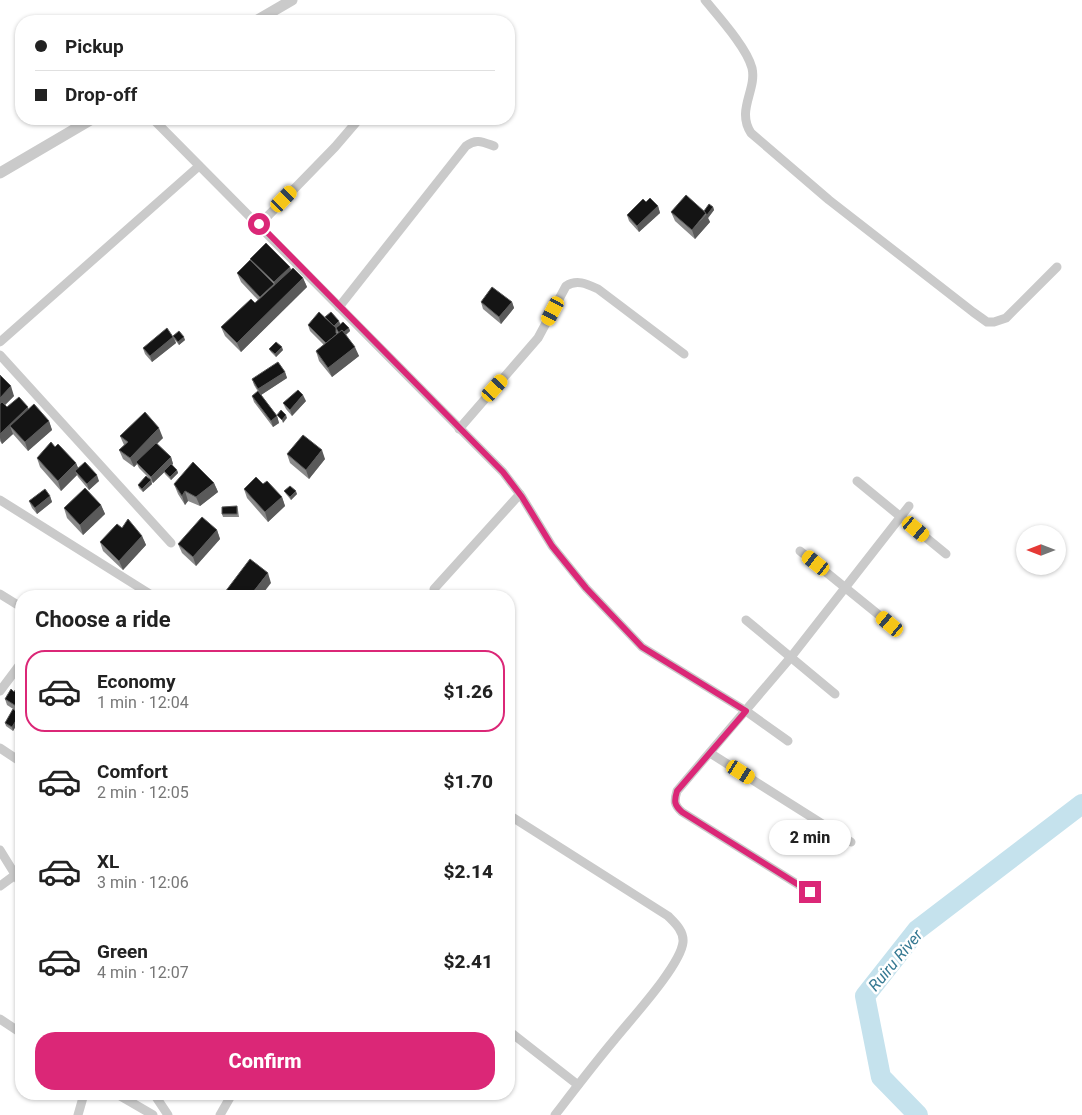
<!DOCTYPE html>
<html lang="en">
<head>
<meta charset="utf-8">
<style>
  :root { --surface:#fff; --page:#f2f2f2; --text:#222; --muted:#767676; --line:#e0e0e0; --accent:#db2777 }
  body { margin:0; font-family:Roboto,sans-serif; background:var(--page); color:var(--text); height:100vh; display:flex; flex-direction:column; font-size:19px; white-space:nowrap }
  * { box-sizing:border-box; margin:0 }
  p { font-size:16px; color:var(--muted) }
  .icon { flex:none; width:28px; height:28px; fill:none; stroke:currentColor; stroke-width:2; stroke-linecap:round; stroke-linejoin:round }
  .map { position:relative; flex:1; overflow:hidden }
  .sheet { position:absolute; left:15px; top:590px; width:500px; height:510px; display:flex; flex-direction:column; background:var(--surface); border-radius:20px; box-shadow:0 1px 4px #0004 }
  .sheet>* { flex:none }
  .banner { position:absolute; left:15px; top:15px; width:500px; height:110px; border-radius:20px; box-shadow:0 1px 4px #0004; display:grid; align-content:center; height:110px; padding:0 20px; background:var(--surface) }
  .needle { width:32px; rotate:270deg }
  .fabs { position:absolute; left:1016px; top:525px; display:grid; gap:10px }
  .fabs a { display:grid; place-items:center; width:50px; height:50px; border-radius:50%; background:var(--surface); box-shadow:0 1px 4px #0004; font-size:25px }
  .end { position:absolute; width:22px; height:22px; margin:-11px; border:6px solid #db2777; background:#fff; box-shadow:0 0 0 2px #fff }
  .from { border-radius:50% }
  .bubble { position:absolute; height:35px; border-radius:18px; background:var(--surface); box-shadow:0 1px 4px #0004; font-size:16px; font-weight:800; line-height:35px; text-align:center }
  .car { position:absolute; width:15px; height:30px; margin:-15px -8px; border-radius:6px; box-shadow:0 0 4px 1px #0007; background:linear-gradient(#f5c518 24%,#345 0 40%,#f5c518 0 76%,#345 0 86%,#f5c518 0) }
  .banner b { display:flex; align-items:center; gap:18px; height:48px; font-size:19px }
  .banner b+b { border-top:1px solid var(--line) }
  .banner i { width:12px; height:12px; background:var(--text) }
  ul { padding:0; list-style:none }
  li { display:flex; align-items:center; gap:15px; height:82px; margin:0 10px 8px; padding:0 10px; border:2px solid transparent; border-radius:20px }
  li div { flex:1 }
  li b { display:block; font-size:19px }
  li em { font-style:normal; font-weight:800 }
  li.active { border-color:var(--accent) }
  li>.icon { width:45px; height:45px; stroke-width:1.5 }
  h2 { padding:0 20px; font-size:22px; line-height:60px }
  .button { display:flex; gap:10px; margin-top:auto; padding:10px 20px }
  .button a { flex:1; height:58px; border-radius:20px; background:var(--accent); color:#fff; font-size:20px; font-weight:800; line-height:58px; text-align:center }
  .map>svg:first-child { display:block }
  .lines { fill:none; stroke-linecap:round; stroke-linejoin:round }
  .river { stroke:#c5e2ed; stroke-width:20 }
  .minor { stroke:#cacaca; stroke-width:9 }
  .tertiary { stroke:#cacaca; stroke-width:11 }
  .wall { fill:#8a8a8a }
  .shaded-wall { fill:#5a5a5a }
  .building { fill:#141414; stroke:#5a5a5a }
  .route { stroke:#db2777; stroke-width:6 }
  .labels { text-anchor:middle; stroke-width:5; stroke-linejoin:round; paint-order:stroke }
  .water-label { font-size:16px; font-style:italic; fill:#377a93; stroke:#fff }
</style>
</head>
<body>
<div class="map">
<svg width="1082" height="1115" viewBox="0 0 1082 1115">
  <rect width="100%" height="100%" fill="#fff"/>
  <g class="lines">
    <path class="river" d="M918,1115L881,1077L865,996L917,930L1082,804"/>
    <g class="minor">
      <path d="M705,0C719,17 747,48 752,68C757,90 736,110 751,133L829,200L973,312L987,322H994L1006,318L1057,267"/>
      <path d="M153,119L503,472L522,497L552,546L586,588L642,647L746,711L788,741"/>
      <path d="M259,225L335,147L359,119"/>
      <path d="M339,307L466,146C476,138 483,142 494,146"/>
      <path d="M0,342L199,166"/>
      <path d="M0,355L171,543"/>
      <path d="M459,429L538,338L566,286C577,279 587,284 598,289L684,354"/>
      <path d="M857,481L946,554"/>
      <path d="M0,500L153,596"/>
      <path d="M800,551L890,624"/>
      <path d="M434,589L520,494"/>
      <path d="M0,594L21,607"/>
      <path d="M746,620L835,694"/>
      <path d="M0,691L21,663"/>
      <path d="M0,748L21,762"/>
      <path d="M710,753L851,842"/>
      <path d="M509,815L668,916C675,923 684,931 683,942C681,965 631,1019 615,1039C594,1064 575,1089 555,1115"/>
      <path d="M0,850L21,884"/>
      <path d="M0,886L15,875L21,868"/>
      <path d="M810,892L682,812C674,805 674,801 677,791L791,657L909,506"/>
      <path d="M0,1019L21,1033"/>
      <path d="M509,1031L578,1085"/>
      <path d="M117,1094L153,1115"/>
      <path d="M154,1094L168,1115"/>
      <path d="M78,1115L84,1094"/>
      <path d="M220,1115L232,1094"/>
    </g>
    <g class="tertiary">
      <path d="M256,21L292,0"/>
      <path d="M0,173L92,119"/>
    </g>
  </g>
  <g class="wall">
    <path d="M646,202L658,206L660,213L639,232L629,221L627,215Z"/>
    <path d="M713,207L714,210L708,218L710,222L695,239L675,221L671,212L704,211Z"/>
    <path d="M250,259L290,267L291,270L303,278L307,287L241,352L225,336L221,327L258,300L241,282L237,273L251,261Z"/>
    <path d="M481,302H512L514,308L501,324L483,309Z"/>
    <path d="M326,319L339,321L340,324L349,328L350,331L346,335L359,356L332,377L319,361L316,351L324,345L310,331L308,325Z"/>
    <path d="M173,336L185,340L179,345L175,340L176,343L152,362L145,354L143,348Z"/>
    <path d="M269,349L283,350L276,357L271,352Z"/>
    <path d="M285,372L287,378L261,395L277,416L279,423L273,427L254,402L252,396L260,395L254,385L252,379Z"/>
    <path d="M0,375L14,396L5,405L7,407L28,409L49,421L52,430L28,451L13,434L2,444L0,441Z"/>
    <path d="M306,401L292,416L286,409L283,403Z"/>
    <path d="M120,436L163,438L157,443L171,457L173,464H172L177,470L178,473L171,480L165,474L164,472L153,483L151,481L152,484L143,492L139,488L138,485L149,478L139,468L137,464L134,467L123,459L119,450L124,445Z"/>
    <path d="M55,447L76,463L78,469L99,481L89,490L78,477L77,475L61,491L40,467L37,458Z"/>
    <path d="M287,454L325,459L309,479L290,463Z"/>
    <path d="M214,483L218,492L200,506L188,501L185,505L178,494L174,484Z"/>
    <path d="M263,484L282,497L285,506L268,522L247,498L244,489Z"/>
    <path d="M284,491L297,494L291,500L286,494Z"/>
    <path d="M50,496L52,502L37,514L32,508L29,501Z"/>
    <path d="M101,505L105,514L83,535L67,518L64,508Z"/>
    <path d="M237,506L238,510L239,517H223L222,514Z"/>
    <path d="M122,528L142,536L146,545L123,570L103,551L100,542Z"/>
    <path d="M217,530L220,539L196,566L182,553L178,544Z"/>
    <path d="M21,673V714L7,705L5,699L14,692L20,685L18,679Z"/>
    <path d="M21,717L13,731L6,726L5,723Z"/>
  </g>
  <g class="shaded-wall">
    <path d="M658,206L660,213L639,232L637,226Z"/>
    <path d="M713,207L714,210L708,218L710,222L695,239L692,230Z"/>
    <path d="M290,267L293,276L277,292L274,282Z"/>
    <path d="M303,278L307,287L241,352L237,343Z"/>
    <path d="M512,302L514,308L501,324L499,317Z"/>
    <path d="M339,321L340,324L335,329L334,326Z"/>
    <path d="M349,328L350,331L342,338L341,335Z"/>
    <path d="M173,337L176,343L152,362L150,356Z"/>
    <path d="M184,337L185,340L179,345L178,342Z"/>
    <path d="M282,347L283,350L276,357L275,354Z"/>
    <path d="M355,347L359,356L332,377L328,368Z"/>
    <path d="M285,372L287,378L261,395L258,389Z"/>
    <path d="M11,386L14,396L0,410V398Z"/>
    <path d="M303,395L306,401L292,416L290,410Z"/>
    <path d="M28,407L31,417L10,426L13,434L2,444L0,438V434Z"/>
    <path d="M286,415L287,418L283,423L282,420Z"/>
    <path d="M277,416L279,423L273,427L271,421Z"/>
    <path d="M49,421L52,430L28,451L25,442Z"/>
    <path d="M159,428L163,438L138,463L136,462L137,464L134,467L130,458Z"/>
    <path d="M322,450L325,459L309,479L306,470Z"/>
    <path d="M171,457L173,464L153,483L151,477Z"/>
    <path d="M76,463L80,472L75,471L77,475L61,491L58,481Z"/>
    <path d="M177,470L178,473L171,480L170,477Z"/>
    <path d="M97,475L99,481L89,490L87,484Z"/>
    <path d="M151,480L152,484L143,492L142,489Z"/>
    <path d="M214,483L218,492L200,506L196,497Z"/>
    <path d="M185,491L188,501L185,505L182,496Z"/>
    <path d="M296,491L297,494L291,500L290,497Z"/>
    <path d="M50,496L52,502L37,514L35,508Z"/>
    <path d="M282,497L285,506L268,522L265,512Z"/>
    <path d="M101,505L105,514L83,535L80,525Z"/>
    <path d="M217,530L220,539L196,566L193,557Z"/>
    <path d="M142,536L146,545L123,570L119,561Z"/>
    <path d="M268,573L271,583L261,596H250Z"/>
    <path d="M20,714L21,717L13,731L12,727Z"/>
  </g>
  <g class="building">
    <path d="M686,195L706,213L692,230L671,212Z"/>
    <path d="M650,198L658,206L637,226L627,215L643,199L646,202Z"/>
    <path d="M709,204L713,207L707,215L704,211Z"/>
    <path d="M266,243L290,267L274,282L250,259Z"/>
    <path d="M250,260L274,284L260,297L237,273Z"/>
    <path d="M293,268L303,278L237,343L221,327L251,299L255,303Z"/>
    <path d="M492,287L512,302L499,317L481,302Z"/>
    <path d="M319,312L336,328V333L337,334L326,343L308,325Z"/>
    <path d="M331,312L339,321L334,326L325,317Z"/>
    <path d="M343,322L349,328L344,332L342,330L339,333L336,328Z"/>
    <path d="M167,328L173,337L150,356L143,348Z"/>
    <path d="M342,330L355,347L328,368L316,351Z"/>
    <path d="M179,331L184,337L178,342L173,336Z"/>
    <path d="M276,342L282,347L275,354L269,349Z"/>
    <path d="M278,362L285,372L258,389L252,379Z"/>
    <path d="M0,375L11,386L0,398Z"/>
    <path d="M298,390L303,395L290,410L283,403Z"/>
    <path d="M258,391L277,416L271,421L252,396Z"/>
    <path d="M19,397L28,407L0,434V404L2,402L7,407Z"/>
    <path d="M34,404L49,421L25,442L10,426Z"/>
    <path d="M281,410L286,415L282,420L277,415Z"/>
    <path d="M145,412L159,428L130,458L119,450L128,442L120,436Z"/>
    <path d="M303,435L322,450L306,470L287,454Z"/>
    <path d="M51,442L55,447L58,444L76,463L58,481L37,458Z"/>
    <path d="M156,443L171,457L151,477L136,462Z"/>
    <path d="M85,462L97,475L87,484L75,471Z"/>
    <path d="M193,462L214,483L196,497L185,491L182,496L174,484Z"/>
    <path d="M171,464L177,470L170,477L164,471Z"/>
    <path d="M146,476L151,480L142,489L138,485Z"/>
    <path d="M256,477L263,484L267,481L282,497L265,512L244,489Z"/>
    <path d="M290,486L296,491L290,497L284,491Z"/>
    <path d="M85,488L101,505L80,525L64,508Z"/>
    <path d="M45,489L50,496L35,508L29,501Z"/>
    <path d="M237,506V514H222V507Z"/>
    <path d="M202,517L217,530L193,557L178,544Z"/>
    <path d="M128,519L142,536L119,561L100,542L117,524L122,528Z"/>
    <path d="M250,559L268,573L250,596H222Z"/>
    <path d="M21,673V681L18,679Z"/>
    <path d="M19,684L21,686V709L5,699L11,689L14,692Z"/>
    <path d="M13,709L20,714L12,727L5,723Z"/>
  </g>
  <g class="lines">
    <path class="route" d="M259,224L503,472L522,497L552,546L586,588L642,647L746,711L677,791C674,801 674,805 682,812L810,892"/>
  </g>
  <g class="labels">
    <g class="water-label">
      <text transform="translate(895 960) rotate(-50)" y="6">Ruiru River</text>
    </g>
  </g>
</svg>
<div class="fabs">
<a><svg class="needle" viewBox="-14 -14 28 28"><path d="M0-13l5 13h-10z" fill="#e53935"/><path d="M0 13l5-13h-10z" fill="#767676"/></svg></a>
</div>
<i class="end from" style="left:259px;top:224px"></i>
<i class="end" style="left:810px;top:892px"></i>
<div class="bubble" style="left:769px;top:820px;width:82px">2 min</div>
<i class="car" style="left:284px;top:199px;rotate:44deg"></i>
<i class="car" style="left:553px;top:311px;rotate:208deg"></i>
<i class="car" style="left:495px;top:388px;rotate:42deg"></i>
<i class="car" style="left:916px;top:529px;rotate:130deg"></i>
<i class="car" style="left:816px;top:563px;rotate:308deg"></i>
<i class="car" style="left:890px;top:624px;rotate:310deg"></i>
<i class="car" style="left:741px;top:772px;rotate:122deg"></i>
<div class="banner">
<b><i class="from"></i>Pickup</b>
<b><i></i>Drop-off</b>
</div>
<section class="sheet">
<h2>Choose a ride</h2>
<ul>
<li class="active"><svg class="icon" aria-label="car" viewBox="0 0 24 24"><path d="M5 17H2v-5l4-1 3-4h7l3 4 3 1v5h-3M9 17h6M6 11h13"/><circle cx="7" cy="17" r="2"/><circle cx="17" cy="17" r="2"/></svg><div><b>Economy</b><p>1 min · 12:04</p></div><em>$1.26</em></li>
<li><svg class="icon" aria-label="car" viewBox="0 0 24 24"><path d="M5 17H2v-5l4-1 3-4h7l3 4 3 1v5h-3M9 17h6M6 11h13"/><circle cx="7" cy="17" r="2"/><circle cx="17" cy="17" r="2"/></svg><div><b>Comfort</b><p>2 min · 12:05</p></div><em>$1.70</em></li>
<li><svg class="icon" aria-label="car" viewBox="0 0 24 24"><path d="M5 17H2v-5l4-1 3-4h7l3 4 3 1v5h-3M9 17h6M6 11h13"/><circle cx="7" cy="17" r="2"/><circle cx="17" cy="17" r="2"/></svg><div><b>XL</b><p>3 min · 12:06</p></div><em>$2.14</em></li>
<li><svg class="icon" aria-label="car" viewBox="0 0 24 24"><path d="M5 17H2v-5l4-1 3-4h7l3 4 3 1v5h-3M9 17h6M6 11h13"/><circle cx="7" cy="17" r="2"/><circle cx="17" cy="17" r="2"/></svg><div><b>Green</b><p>4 min · 12:07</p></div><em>$2.41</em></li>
</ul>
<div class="button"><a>Confirm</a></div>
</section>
</div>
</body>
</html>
